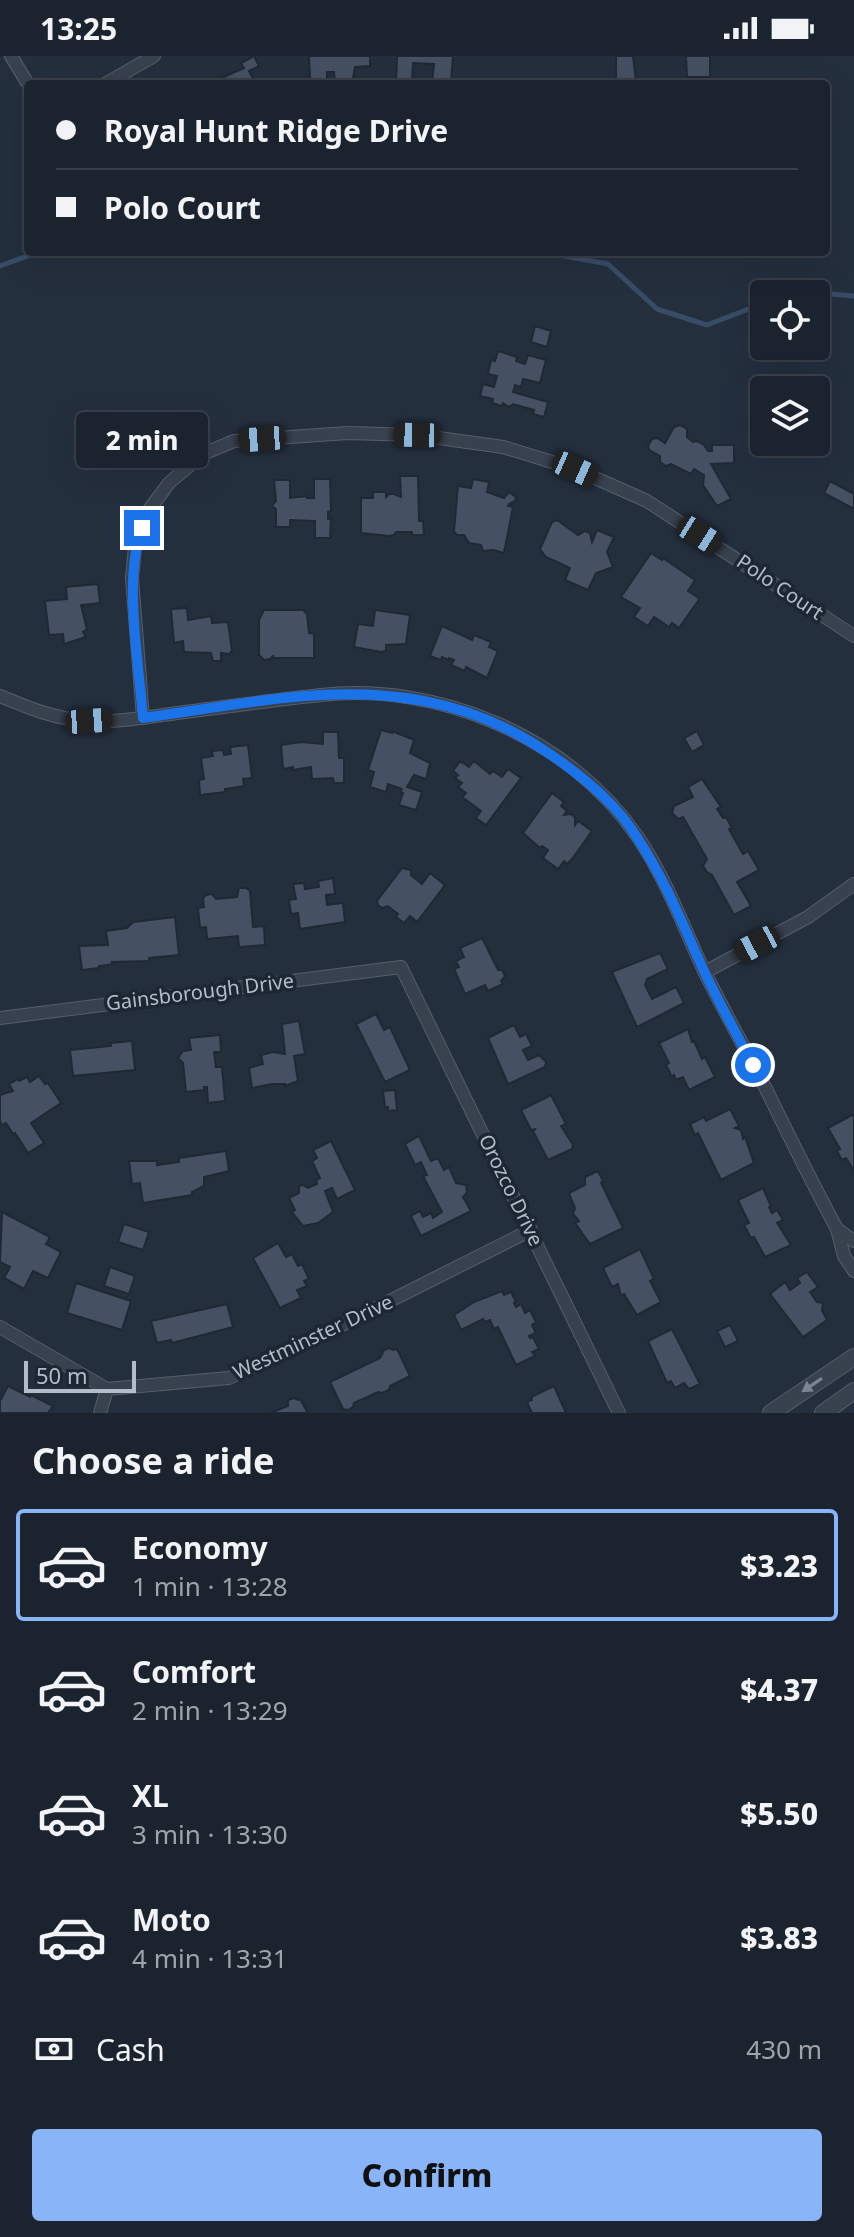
<!DOCTYPE html>
<html lang="en">
<head>
<meta charset="utf-8">
<style>
  :root { --surface:#1b232e; --page:#242b36; --text:#f1f3f6; --muted:#a0a4aa; --line:#39404a; --accent:#8ab4f8 }
  body { margin:0; font-family:"Noto Sans",sans-serif; background:var(--page); color:var(--text); height:100vh; display:flex; flex-direction:column; font-size:30px; white-space:nowrap }
  * { box-sizing:border-box; margin:0 }
  p { font-size:26px; color:var(--muted) }
  .icon { flex:none; width:44px; height:44px; fill:none; stroke:currentColor; stroke-width:2; stroke-linecap:round; stroke-linejoin:round }
  .map { position:relative; height:1357px; overflow:hidden }
  .drawer { display:flex; flex-direction:column; background:var(--surface); flex:1 }
  .drawer>* { flex:none }
  .top-card { position:absolute; left:24px; top:24px; width:806px; height:176px; border-radius:8px; box-shadow:0 8px 32px #0002,0 0 0 2px var(--line); display:grid; align-content:center; height:176px; padding:0 32px; background:var(--surface) }
  .tools { position:absolute; left:750px; top:224px; display:grid; gap:16px }
  .tools a { display:grid; place-items:center; width:80px; height:80px; border-radius:8px; background:var(--surface); box-shadow:0 8px 32px #0002,0 0 0 2px var(--line); font-size:40px }
  .scale { position:absolute; left:24px; bottom:20px; width:112px; box-sizing:border-box; padding-left:8px; border:4px solid #b4bcc9; border-top:0; font-size:22px; line-height:28px; white-space:nowrap; color:#b4bcc9; -webkit-text-stroke:6px #1d2633; paint-order:stroke }
  .end { position:absolute; width:36px; height:36px; margin:-18px; border:10px solid #1a73e8; background:#fff; box-shadow:0 0 0 4px #fff }
  .from { border-radius:50% }
  .bubble { position:absolute; height:56px; border-radius:8px; background:var(--surface); box-shadow:0 8px 32px #0002,0 0 0 2px var(--line); font-size:26px; font-weight:800; line-height:56px; text-align:center }
  .car { position:absolute; width:24px; height:48px; margin:-24px -12px; border-radius:10px; box-shadow:0 0 6px 2px #0007; background:linear-gradient(#222 24%,#8ab4d8 0 40%,#222 0 76%,#8ab4d8 0 86%,#222 0) }
  .top-card b { display:flex; align-items:center; gap:28px; height:76px; font-size:30px }
  .top-card b+b { border-top:2px solid var(--line) }
  .top-card i { width:20px; height:20px; background:var(--text) }
  ul { padding:0; list-style:none }
  li { display:flex; align-items:center; gap:24px; height:112px; margin:0 16px 12px; padding:0 16px; border:4px solid transparent; border-radius:8px }
  li div { flex:1 }
  li b { display:block; font-size:30px }
  li em { font-style:normal; font-weight:800 }
  li.selected { border-color:var(--accent) }
  li>.icon { width:72px; height:72px; stroke-width:1.5 }
  h2 { padding:0 32px; font-size:36px; line-height:96px }
  .pay { display:flex; align-items:center; gap:20px; height:88px; padding:0 32px; font-size:30px }
  .pay p { margin-inline-start:auto }
  .cta { display:flex; gap:16px; margin-top:auto; padding:16px 32px }
  .cta a { flex:1; height:92px; border-radius:8px; background:var(--accent); color:#111; font-size:32px; font-weight:800; line-height:92px; text-align:center }
  .status { display:flex; justify-content:space-between; align-items:center; height:56px; padding:0 40px; background:var(--surface); direction:ltr }
  .status svg { height:22px; fill:currentColor }
  .map>svg:first-child { display:block }
  .lines { fill:none; stroke-linecap:round; stroke-linejoin:round }
  .stream { stroke:#394c67; stroke-width:5 }
  .building { fill:#455162; stroke:#1f2835; stroke-width:2 }
  .minor-casing { stroke:#565f6c; stroke-width:14 }
  .tertiary-casing { stroke:#565f6c; stroke-width:18 }
  .minor { stroke:#38414e; stroke-width:12 }
  .tertiary { stroke:#38414e; stroke-width:16 }
  .oneway { fill:#7c8592 }
  .route { stroke:#1a73e8; stroke-width:10 }
  .labels { text-anchor:middle; stroke-width:7; stroke-linejoin:round; paint-order:stroke }
  .street-label { font-size:20px; fill:#b4bcc9; stroke:#1d2633 }
</style>
</head>
<body>
<div class="status"><b>13:25</b><svg viewBox="0 0 49 12"><path d="M0 12V9h3v3zM5 12V6h3v6zM10 12V3h3v9zM15 12V0h3v12zM26 1h20v11H26zM47 4h2v5h-2z"/></svg></div>
<div class="map">
<svg width="854" height="1357" viewBox="0 0 854 1357">
  <rect width="100%" height="100%" fill="#242f3e"/>
  <g class="lines">
    <g class="stream">
      <path d="M542,196L608,208L657,253L707,269L764,247"/>
      <path d="M0,210L39,196"/>
      <path d="M789,238L796,235L854,240"/>
    </g>
  </g>
  <g class="building">
    <path d="M254,0L259,10L249,15L256,28H206L218,26L217,24L244,12L241,7Z"/>
    <path d="M309,0H370V10L355,11L352,28H335L334,16H327V23H310Z"/>
    <path d="M397,0H453L451,27L432,26L434,8L413,7L412,28L396,27Z"/>
    <path d="M616,0H633L636,26H616Z"/>
    <path d="M686,0H710V21H687Z"/>
    <path d="M535,270L551,275L547,291L531,286Z"/>
    <path d="M498,295L517,301L516,305L525,308L528,299L546,304L540,327L523,323L521,331L515,329L513,336L548,346L544,361L533,358L534,354L513,348L509,351L503,347L502,350L492,347L493,343L480,340L483,328L494,331L497,320L488,318L491,304L495,305Z"/>
    <path d="M680,369L687,373V381L693,386L697,385L704,389L708,395H712V389H734V407L711,408L731,443L717,450L703,429L704,419L694,413L691,418L671,408L666,410L660,406V400L649,394L648,390L652,383L657,382L665,387L674,371Z"/>
    <path d="M400,420H418L419,465H423L424,479H412V476H396L394,479L389,480L361,477V442H373V436H386V441L389,438H394L401,441Z"/>
    <path d="M314,423H330L331,455L328,456V463L331,462L330,482H315V465L290,464V471H276V453L272,450L276,445L274,424H290V442L307,440V442H314Z"/>
    <path d="M473,423L489,426L487,436L504,442L509,436L516,441L515,445L509,448L508,450L513,451L504,497L493,494L483,495L481,489L469,487L464,479H457L454,475L458,430L471,432Z"/>
    <path d="M830,425L854,438V453L824,437Z"/>
    <path d="M557,464L578,479L585,475L590,477L592,486L597,474L614,481L607,496L613,511L596,517L588,534L565,524L570,512L546,501L540,493L552,466Z"/>
    <path d="M651,497L662,504L663,502L695,524L688,535L699,542L698,545L679,572L672,567L669,571L654,561L648,570L634,561L640,552L621,541Z"/>
    <path d="M98,528L100,547L81,549L87,573L83,576L86,581L64,588L63,578L49,579L45,545L67,543L66,531Z"/>
    <path d="M187,552L188,564L211,560L212,567L228,566L232,595L229,598L221,597V605H213L211,597L184,596L183,585L174,587L171,553Z"/>
    <path d="M264,554H303L307,558L309,577L314,578V602H274L273,600L270,603L264,604L259,599V564Z"/>
    <path d="M375,554L410,559L406,588L386,589V595L381,596L354,591L358,568L373,570Z"/>
    <path d="M442,570L472,584L474,579L491,586L489,591L498,595L487,622L466,611L465,615L451,609L454,604L449,602L448,604L442,601L441,604L430,600Z"/>
    <path d="M381,674L392,677V675L414,684L410,697L430,707L426,723L414,719L407,731L422,736L416,754L399,749L403,737L400,736L402,733L388,728L386,736L370,731L374,716L368,714Z"/>
    <path d="M697,675L704,689L692,696L684,682Z"/>
    <path d="M323,676H338L339,702H344V727H334L333,722L312,723L311,711L293,714V711L284,713L283,711L281,689L301,686L323,688Z"/>
    <path d="M248,689L252,722L243,723L244,730L225,733V736L200,739L199,724L204,723L201,702L213,700L212,695L223,694L224,699L231,698L230,691Z"/>
    <path d="M460,705L469,711L474,705L490,718L493,715L502,721L508,713L521,722L486,769L476,762L481,755L462,741L466,737L458,731L462,727L455,722L458,719L453,715Z"/>
    <path d="M702,723L721,751L717,753L723,762L726,761L732,772L729,773L743,798L748,795L759,814L737,826L751,850L734,859L712,819L707,816L703,810L707,803L683,761L678,763L672,757L674,750L693,741L688,731Z"/>
    <path d="M552,737L564,746L561,750L567,755L564,759L571,758L575,761V769L578,765L592,775L572,803L567,808L564,805L558,813L543,802L548,794L542,790L540,792L523,777Z"/>
    <path d="M402,812L411,814V819L422,828L430,817L445,829L417,866L410,860L404,867L396,861L398,858L388,850L382,852L378,849L377,845Z"/>
    <path d="M333,822L335,838L326,839L327,849L343,847L345,866L300,873L298,857L291,858L289,844L296,843L293,828L304,827L305,833L319,831L318,825Z"/>
    <path d="M239,832H246L250,835L253,871L264,870L265,889L239,891L238,880L207,883L206,871L200,872L198,852L204,851L203,842L206,839L212,838L216,843L237,841Z"/>
    <path d="M175,861L179,899L149,902V905L112,906L113,908L99,910V912L82,914L79,890L108,889L106,875L127,872L133,866Z"/>
    <path d="M482,882L498,914H502L505,920L501,925L503,928L488,935L485,929L465,938L454,913L459,911L456,905L464,901L460,892Z"/>
    <path d="M660,897L668,913L647,923L645,929L652,943L676,931L684,947L637,971L612,916Z"/>
    <path d="M376,958L384,974L390,971L410,1014L385,1026L356,968Z"/>
    <path d="M299,965L305,998L294,1000L298,1025L285,1030V1028H272L252,1032L249,1012L263,1008L261,999L273,996L285,998L282,968Z"/>
    <path d="M514,969L520,981L526,978L532,990L523,994L528,1004L539,999L546,1006L545,1011L508,1028L488,982Z"/>
    <path d="M688,973L692,986L694,985L702,1003L705,1001L715,1021L689,1034L683,1021L676,1024L674,1019L672,1021L666,1009L669,1007L659,987Z"/>
    <path d="M220,979L221,996H214L216,1011H222L225,1045L208,1047L207,1031H204V1034L186,1036L183,1007L178,1002L183,995L191,994L189,982Z"/>
    <path d="M132,985L135,1014L73,1020L70,994L111,990L110,987Z"/>
    <path d="M39,1020L45,1028L48,1027L61,1047L31,1067L44,1087L28,1097L15,1077L13,1078L6,1067L2,1069L0,1066V1039L13,1035L9,1028L18,1023L19,1025L27,1021L30,1026Z"/>
    <path d="M395,1034L397,1054L388,1055V1051H385L383,1035Z"/>
    <path d="M551,1039L566,1068L561,1070L573,1089L572,1093L548,1104L533,1075L536,1073L531,1074L521,1054Z"/>
    <path d="M730,1053L739,1070L735,1072L741,1074L743,1083L745,1081L754,1107L721,1124L698,1077L695,1079L690,1068L704,1061L706,1065Z"/>
    <path d="M854,1058V1115L846,1102L842,1104L837,1095L840,1093L828,1072Z"/>
    <path d="M419,1080L431,1105L438,1102L444,1114L449,1111L456,1127L466,1129L467,1136L463,1141L471,1155L421,1180L411,1160L420,1155L423,1161L431,1157L433,1162L442,1156L423,1120L427,1119L421,1106L415,1109L405,1088Z"/>
    <path d="M331,1085L355,1134L337,1143L332,1132L325,1135L333,1156L318,1167L303,1170L292,1156L295,1154L289,1142L299,1137V1130L303,1129L308,1132L317,1128L316,1124L320,1122L312,1105L317,1102L313,1094Z"/>
    <path d="M226,1095L229,1115L204,1121V1130L192,1136V1139L143,1147L140,1127L132,1128L129,1105H157V1109L179,1106V1102Z"/>
    <path d="M598,1115L603,1125L601,1127L623,1172L590,1188L575,1167L579,1165L573,1158L575,1152L569,1137L585,1129V1121Z"/>
    <path d="M763,1132L771,1150L769,1151L772,1157L777,1154L783,1164L777,1167L791,1189L765,1201L754,1181L751,1182L744,1169L749,1167L738,1144Z"/>
    <path d="M2,1156L50,1181L46,1188L61,1196L48,1222L33,1215L24,1233L4,1222L10,1211L0,1206Z"/>
    <path d="M124,1168L149,1176L143,1194L118,1186Z"/>
    <path d="M278,1187L286,1201L292,1198L298,1210L302,1208L309,1223L304,1225L307,1230L297,1234L301,1242L280,1252L253,1202Z"/>
    <path d="M640,1193L654,1223L650,1225L661,1246L637,1259L624,1238L621,1240L618,1228L612,1231L603,1212Z"/>
    <path d="M110,1211L135,1220L129,1238L104,1230Z"/>
    <path d="M807,1216L818,1231L810,1236L817,1246L823,1247L822,1254L827,1264L803,1281L770,1238L785,1226L790,1234L800,1227L797,1222Z"/>
    <path d="M76,1227L131,1245L122,1274L67,1257Z"/>
    <path d="M502,1235L504,1239L511,1236L516,1246L514,1247L516,1251L521,1248L525,1257L530,1254L536,1266L532,1269L536,1277L529,1280L530,1282L533,1281L539,1293L532,1296L535,1300L516,1309L498,1271L494,1273L490,1264L485,1266L483,1263L461,1274L454,1259L474,1246Z"/>
    <path d="M227,1248L233,1271L172,1287L171,1284L157,1287L151,1265Z"/>
    <path d="M730,1269L738,1285L725,1291L717,1275Z"/>
    <path d="M672,1273L700,1328L689,1333L684,1327L675,1332L671,1325L667,1327L648,1285Z"/>
    <path d="M389,1292L393,1294L397,1293L410,1320L390,1330L389,1334L382,1337L378,1336L354,1347L353,1351L348,1354L343,1353L330,1326L380,1302L384,1294Z"/>
    <path d="M8,1330L30,1341L31,1339L53,1350L48,1357H0V1345Z"/>
    <path d="M554,1330L566,1357H532L527,1346L532,1344L531,1341Z"/>
    <path d="M294,1342L298,1344L300,1343L308,1357H270L288,1350V1344Z"/>
  </g>
  <g class="lines">
    <g class="minor-casing">
      <g id="minor">
        <path d="M11,0L28,28"/>
        <path d="M105,28L154,0"/>
        <path d="M0,640C29,652 55,663 87,665C116,667 148,661 177,657C225,651 273,644 321,639C438,626 569,681 637,780C666,822 683,870 704,915C724,955 746,994 766,1033C789,1080 812,1127 837,1173L844,1200L854,1215"/>
        <path d="M143,662L132,522L135,491L149,454L169,427L203,398L234,385L348,377L417,379L503,391L575,413L647,445L854,580"/>
        <path d="M705,916L808,861L854,828"/>
        <path d="M0,962L401,911L619,1357"/>
        <path d="M837,1173L854,1185"/>
        <path d="M0,1271L107,1333L229,1322L338,1271L531,1174"/>
        <path d="M100,1357L107,1333"/>
      </g>
    </g>
    <g class="tertiary-casing">
      <g id="tertiary">
        <path d="M771,1357L854,1301"/>
        <path d="M823,1357L854,1335"/>
      </g>
    </g>
    <use href="#minor" class="minor"/>
    <use href="#tertiary" class="tertiary"/>
  </g>
  <defs><path id="oneway-solid" d="M-6-.8H1V-3.2L6.5 0L1 3.2V.8H-6Z" transform="scale(2)"/></defs>
  <use class="oneway" href="#oneway-solid" transform="translate(812 1329) rotate(146)"/>
  <g class="lines">
    <path class="route" d="M142,472C123,521 139,608 143,662C294,641 421,606 557,703C588,725 618,750 638,783C665,824 683,869 703,913C718,945 736,977 753,1009"/>
  </g>
  <g class="labels">
    <g class="street-label">
      <text transform="translate(780 531) rotate(34)" y="7">Polo Court</text>
      <text transform="translate(200 936) rotate(-7)" y="7">Gainsborough Drive</text>
      <text transform="translate(511 1134) rotate(64)" y="7">Orozco Drive</text>
      <text transform="translate(313 1281) rotate(-25)" y="7">Westminster Drive</text>
    </g>
  </g>
</svg>
<div class="tools">
<a><svg class="icon" aria-label="locate" viewBox="0 0 24 24"><circle cx="12" cy="12" r="6"/><path d="M12 2v4M12 18v4M2 12h4M18 12h4"/></svg></a>
<a><svg class="icon" aria-label="layers" viewBox="0 0 24 24"><path d="M12 4l9 5-9 5-9-5zM3 14l9 5 9-5"/></svg></a>
</div>
<div class="scale">50 m</div>
<i class="end from" style="left:753px;top:1009px"></i>
<i class="end" style="left:142px;top:472px"></i>
<div class="bubble" style="left:76px;top:356px;width:132px">2 min</div>
<i class="car" style="left:417px;top:379px;rotate:271deg"></i>
<i class="car" style="left:262px;top:383px;rotate:266deg"></i>
<i class="car" style="left:575px;top:413px;rotate:114deg"></i>
<i class="car" style="left:700px;top:479px;rotate:122deg"></i>
<i class="car" style="left:89px;top:665px;rotate:86deg"></i>
<i class="car" style="left:757px;top:888px;rotate:242deg"></i>
<div class="top-card">
<b><i class="from"></i>Royal Hunt Ridge Drive</b>
<b><i></i>Polo Court</b>
</div>
</div>
<section class="drawer">
<h2>Choose a ride</h2>
<ul>
<li class="selected"><svg class="icon" aria-label="car" viewBox="0 0 24 24"><path d="M5 17H2v-5l4-1 3-4h7l3 4 3 1v5h-3M9 17h6M6 11h13"/><circle cx="7" cy="17" r="2"/><circle cx="17" cy="17" r="2"/></svg><div><b>Economy</b><p>1 min · 13:28</p></div><em>$3.23</em></li>
<li><svg class="icon" aria-label="car" viewBox="0 0 24 24"><path d="M5 17H2v-5l4-1 3-4h7l3 4 3 1v5h-3M9 17h6M6 11h13"/><circle cx="7" cy="17" r="2"/><circle cx="17" cy="17" r="2"/></svg><div><b>Comfort</b><p>2 min · 13:29</p></div><em>$4.37</em></li>
<li><svg class="icon" aria-label="car" viewBox="0 0 24 24"><path d="M5 17H2v-5l4-1 3-4h7l3 4 3 1v5h-3M9 17h6M6 11h13"/><circle cx="7" cy="17" r="2"/><circle cx="17" cy="17" r="2"/></svg><div><b>XL</b><p>3 min · 13:30</p></div><em>$5.50</em></li>
<li><svg class="icon" aria-label="car" viewBox="0 0 24 24"><path d="M5 17H2v-5l4-1 3-4h7l3 4 3 1v5h-3M9 17h6M6 11h13"/><circle cx="7" cy="17" r="2"/><circle cx="17" cy="17" r="2"/></svg><div><b>Moto</b><p>4 min · 13:31</p></div><em>$3.83</em></li>
</ul>
<div class="pay"><svg class="icon" aria-label="cash" viewBox="0 0 24 24"><path d="M3 7h18v10H3z"/><circle cx="12" cy="12" r="2"/></svg>Cash<p>430 m</p></div>
<div class="cta"><a>Confirm</a></div>
</section>
</body>
</html>
